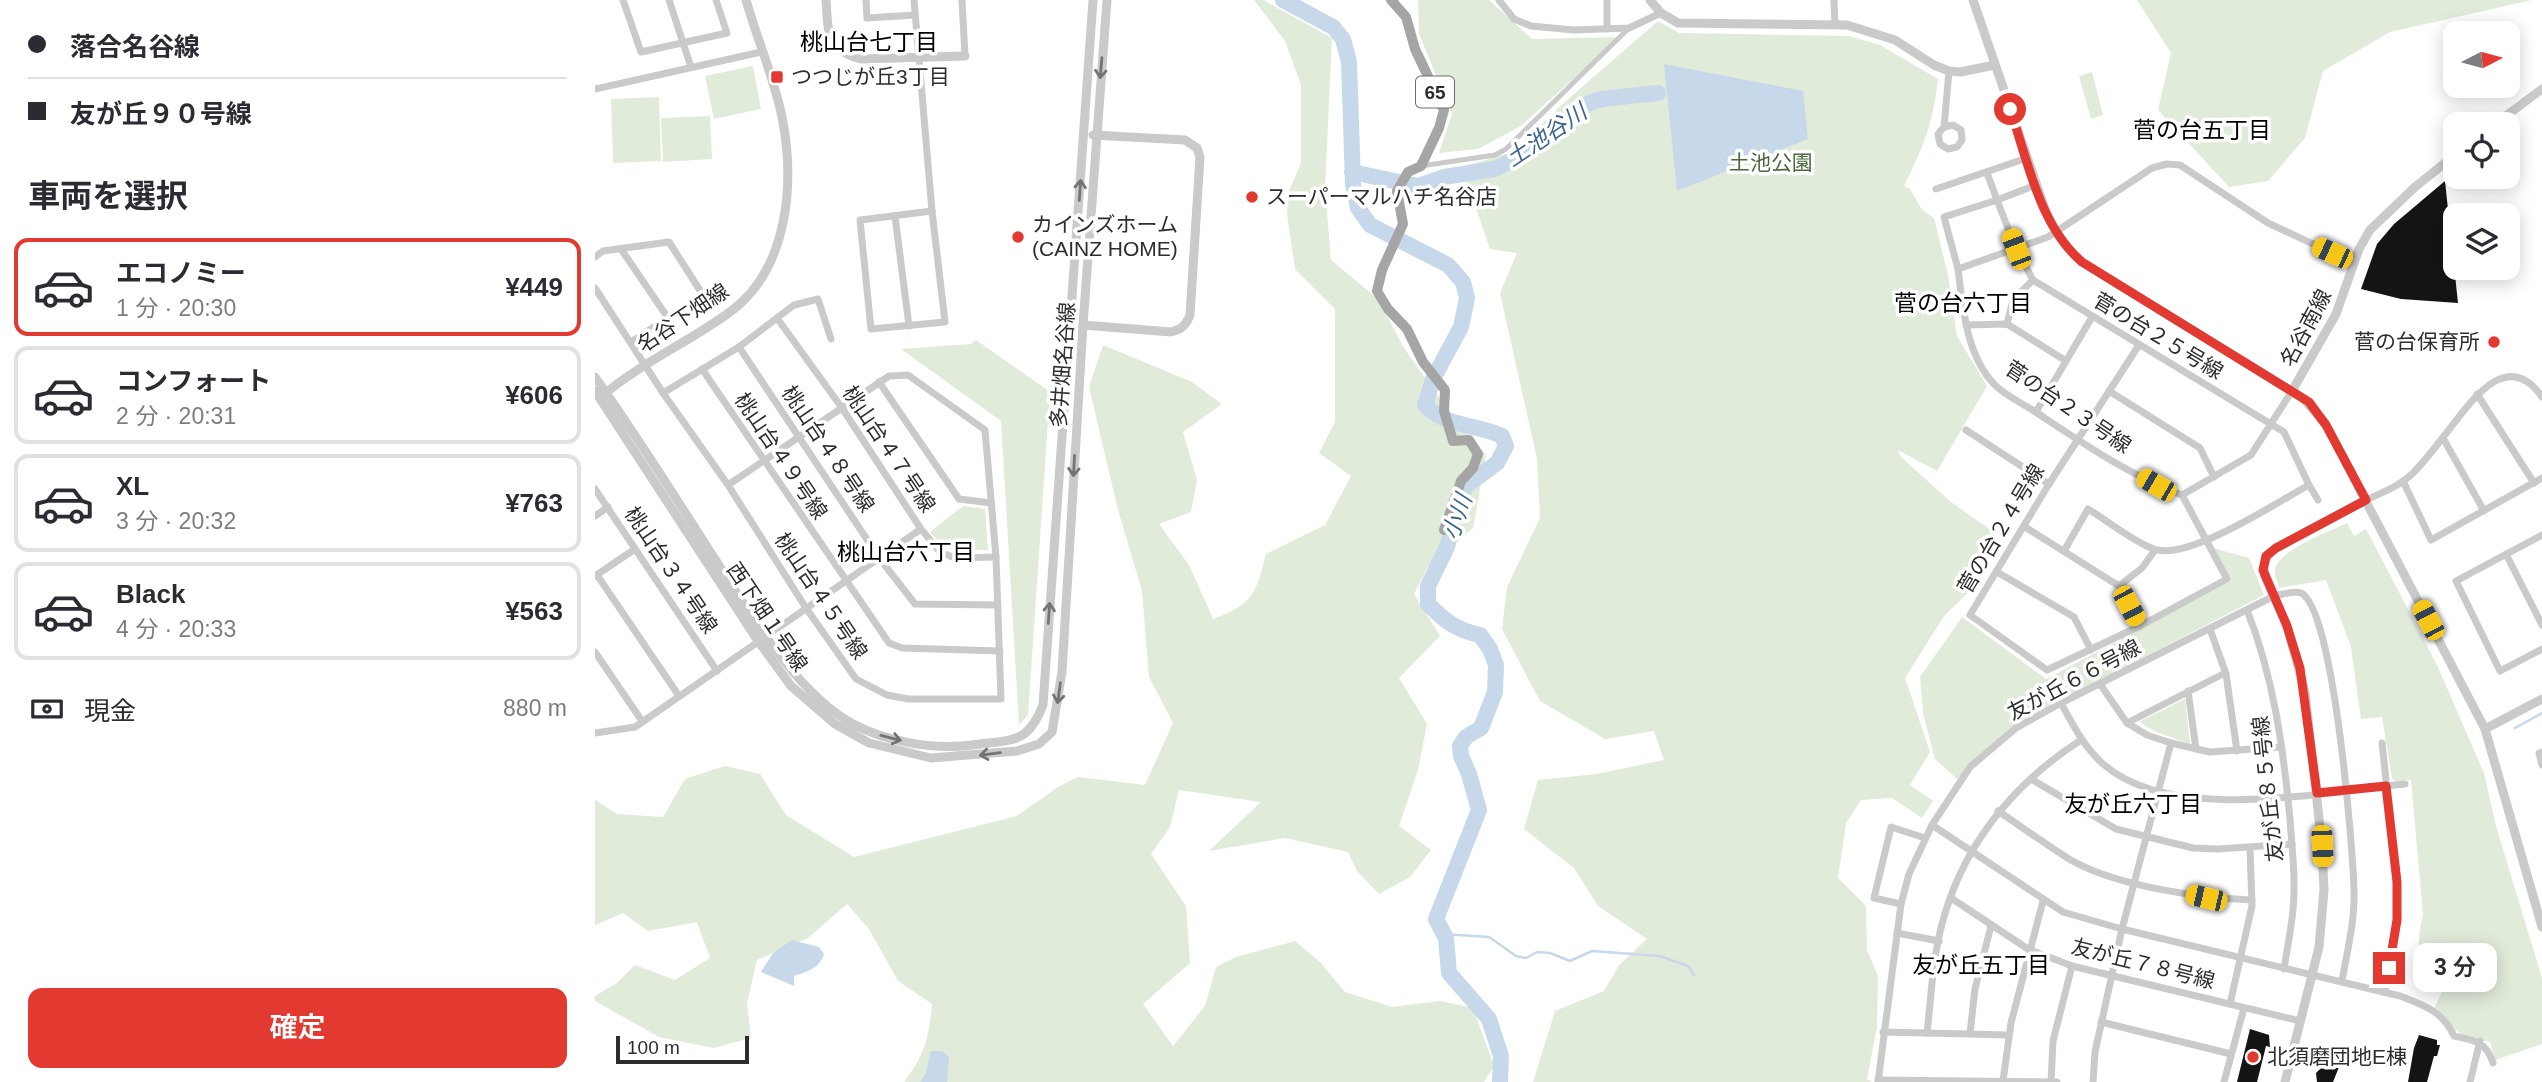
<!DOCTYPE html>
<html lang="ja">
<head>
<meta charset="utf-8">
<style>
  :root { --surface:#fff; --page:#f2f2f3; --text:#2b2b33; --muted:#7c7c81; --line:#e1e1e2; --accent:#e23931 }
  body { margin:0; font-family:Arial,"Noto Sans JP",sans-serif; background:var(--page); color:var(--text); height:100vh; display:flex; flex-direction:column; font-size:26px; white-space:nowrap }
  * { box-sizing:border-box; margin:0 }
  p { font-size:23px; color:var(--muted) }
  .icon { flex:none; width:38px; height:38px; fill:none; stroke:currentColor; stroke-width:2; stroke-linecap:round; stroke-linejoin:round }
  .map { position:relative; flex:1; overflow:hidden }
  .details { display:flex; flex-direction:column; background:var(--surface); width:595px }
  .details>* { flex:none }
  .guide { display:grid; align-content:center; height:154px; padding:0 28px; background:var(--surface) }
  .needle { width:46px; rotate:84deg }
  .fabs { position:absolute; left:1848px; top:21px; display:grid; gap:14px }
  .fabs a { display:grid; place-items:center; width:77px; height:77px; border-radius:14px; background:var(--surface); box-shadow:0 4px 18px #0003; font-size:35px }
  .scale { position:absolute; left:21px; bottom:18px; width:133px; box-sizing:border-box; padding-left:7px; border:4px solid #2d2d2d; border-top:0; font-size:19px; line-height:24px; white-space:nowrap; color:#2d2d2d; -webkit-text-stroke:5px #fff; paint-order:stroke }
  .end { position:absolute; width:32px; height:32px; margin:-16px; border:9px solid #e23931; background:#fff; box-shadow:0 0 0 4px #fff }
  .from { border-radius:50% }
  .bubble { position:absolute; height:49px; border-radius:14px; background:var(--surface); box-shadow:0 4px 18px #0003; font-size:23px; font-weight:600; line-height:49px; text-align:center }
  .car { position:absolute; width:21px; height:42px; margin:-21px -10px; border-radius:9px; box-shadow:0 0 5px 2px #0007; background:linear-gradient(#f5c518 24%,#345 0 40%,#f5c518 0 76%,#345 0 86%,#f5c518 0) }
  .guide b { display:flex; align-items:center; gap:24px; height:66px; font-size:26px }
  .guide b+b { border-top:2px solid var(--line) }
  .guide i { width:18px; height:18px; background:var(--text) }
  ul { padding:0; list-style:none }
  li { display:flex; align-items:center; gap:21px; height:98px; margin:0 14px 10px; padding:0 14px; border:4px solid var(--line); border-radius:14px }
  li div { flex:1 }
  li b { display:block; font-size:26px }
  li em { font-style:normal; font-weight:600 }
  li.selected { border-color:var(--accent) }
  li>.icon { width:63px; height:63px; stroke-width:1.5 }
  h2 { padding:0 28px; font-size:32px; line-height:84px }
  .pay { display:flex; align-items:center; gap:18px; height:77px; padding:0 28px; font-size:26px }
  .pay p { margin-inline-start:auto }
  .button { display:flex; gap:14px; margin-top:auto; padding:14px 28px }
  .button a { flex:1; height:80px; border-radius:14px; background:var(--accent); color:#fff; font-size:28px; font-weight:600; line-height:80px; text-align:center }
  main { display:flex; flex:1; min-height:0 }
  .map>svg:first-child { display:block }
  .green { fill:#e1ebda }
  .water { fill:#c7d8ea }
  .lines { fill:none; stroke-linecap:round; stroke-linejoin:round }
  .stream { stroke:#c7d8ea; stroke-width:2.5 }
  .river { stroke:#c7d8ea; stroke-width:16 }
  .building { fill:#141414 }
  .pedestrian { stroke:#cacaca; stroke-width:5 }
  .minor { stroke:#cacaca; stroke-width:7 }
  .tertiary { stroke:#cacaca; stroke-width:9 }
  .primary { stroke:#a5a5a5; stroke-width:10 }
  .oneway { stroke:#747474 }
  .route { stroke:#e23931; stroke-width:9 }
  .poi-dot { fill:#e23931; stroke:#fff; stroke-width:2.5 }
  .labels { text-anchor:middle; stroke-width:7; stroke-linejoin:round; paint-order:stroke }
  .shield { fill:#fff; stroke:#6c6c6c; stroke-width:2 }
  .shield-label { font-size:19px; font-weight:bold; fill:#2d2d2d }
  .poi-label { font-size:21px; fill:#2d2d2d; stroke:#fff; text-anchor:start }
  .park-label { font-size:21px; fill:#4b683b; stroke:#fff }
  .street-label { font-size:21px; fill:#2d2d2d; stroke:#fff }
  .neighbourhood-label { font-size:23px; fill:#000; stroke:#fff }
  .water-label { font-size:23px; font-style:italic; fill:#3c648e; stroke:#fff }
</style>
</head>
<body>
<main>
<section class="details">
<div class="guide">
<b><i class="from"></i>落合名谷線</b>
<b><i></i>友が丘９０号線</b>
</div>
<h2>車両を選択</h2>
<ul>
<li class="selected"><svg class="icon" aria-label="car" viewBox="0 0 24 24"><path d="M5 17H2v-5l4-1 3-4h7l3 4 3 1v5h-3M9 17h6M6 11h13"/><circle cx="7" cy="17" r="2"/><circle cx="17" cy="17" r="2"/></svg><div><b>エコノミー</b><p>1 分 · 20:30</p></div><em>¥449</em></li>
<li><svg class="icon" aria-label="car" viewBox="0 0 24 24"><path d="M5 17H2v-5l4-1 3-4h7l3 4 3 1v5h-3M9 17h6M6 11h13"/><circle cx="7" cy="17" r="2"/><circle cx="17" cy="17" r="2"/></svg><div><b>コンフォート</b><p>2 分 · 20:31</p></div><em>¥606</em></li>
<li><svg class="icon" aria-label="car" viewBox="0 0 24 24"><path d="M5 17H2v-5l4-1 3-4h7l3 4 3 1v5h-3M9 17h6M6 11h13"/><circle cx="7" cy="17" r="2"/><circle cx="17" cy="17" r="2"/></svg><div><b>XL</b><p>3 分 · 20:32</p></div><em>¥763</em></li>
<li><svg class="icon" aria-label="car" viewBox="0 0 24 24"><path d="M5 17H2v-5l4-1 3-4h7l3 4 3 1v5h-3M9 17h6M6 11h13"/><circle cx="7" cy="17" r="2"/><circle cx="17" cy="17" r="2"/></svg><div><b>Black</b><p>4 分 · 20:33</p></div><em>¥563</em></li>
</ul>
<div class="pay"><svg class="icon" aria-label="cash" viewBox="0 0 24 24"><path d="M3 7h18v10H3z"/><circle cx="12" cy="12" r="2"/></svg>現金<p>880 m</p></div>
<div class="button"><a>確定</a></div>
</section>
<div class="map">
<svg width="1947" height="1082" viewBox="0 0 1947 1082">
  <rect width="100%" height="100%" fill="#fff"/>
  <g class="green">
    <path d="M659,0H668L737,38L730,188L736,260L783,299L809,348L857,416L891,455L878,528L833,567L819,594L845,636L804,678L832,724L823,770L804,826L836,850L815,877L784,894L762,871L753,852L690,838L614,851L666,802L584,790L575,827L556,854L591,906L595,963L548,1004L578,1046L610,1006L621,967L641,957L700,941L726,963L750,992L797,1007L845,1001L878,1008L899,1066L889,1082H309C330,1055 334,1037 337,1004L303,981L274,929L252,904L213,938L162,960L152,1003L156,1038L119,1048L64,1037L0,1001V996L22,983L40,965L80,980L115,958L102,922L53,931L28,913L0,925V800L22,814L68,817L90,779L130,766L165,774L191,815L259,857L422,816L463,787L483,777L550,785L578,723L554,677L547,591L523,510L494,387L508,345L597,382L627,404L588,432L602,480L596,512L564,524L594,565L618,619C659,604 661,593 671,554L730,525L756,476L724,453L740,422V309L700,269L692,214L694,191L706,163V85L690,41Z"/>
    <path d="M823,0H894L937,39L1024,37L926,126L883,149L844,153L857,114L824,34Z"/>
    <path d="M1542,0H1937L1795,32L1728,71L1710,138L1673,181L1634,187L1563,110L1576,53Z"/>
    <path d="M1063,21L1084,33L1254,36L1285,45L1343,79C1338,123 1329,146 1309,186L1315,189L1327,210L1339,218L1353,275L1362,336L1392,386L1342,471L1303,450L1305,456L1356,502L1400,533L1379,587L1349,616L1310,678L1335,752L1315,785L1338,801L1327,818L1297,798L1266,800L1251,823L1243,878L1271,906L1272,950L1283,976L1282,1027L1272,1079L1277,1082H938L960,1011L1009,991L1024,965L1052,939L1003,906L979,868L929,829L943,780L1002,774L1069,760L1059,731L1010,739L945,701L907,629L912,587L945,518L942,459L905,293L922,253L895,249L867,167L917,152L972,100Z"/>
    <path d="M158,66L166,109L119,119L110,76Z"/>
    <path d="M1497,72L1508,115L1496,119L1484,76Z"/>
    <path d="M64,97L66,161L18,163L16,99Z"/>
    <path d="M115,116L117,159L68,162L66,118Z"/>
    <path d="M381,340L455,392L433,715L424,725L406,421L306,349L376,344Z"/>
    <path d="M368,506L390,509L393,550C368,550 352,552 335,532Z"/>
    <path d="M1752,523L1759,536L1771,529L1842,665L1889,773L1901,826L1947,978V1044L1900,1060L1895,1042L1866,1035L1840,1007L1849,987L1844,977C1841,976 1836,977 1833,975C1819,967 1824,928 1828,915L1816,780L1800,781L1797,778L1787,717L1766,719L1756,647L1731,580L1684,588C1683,583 1679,576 1680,571C1680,551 1736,531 1752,523Z"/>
    <path d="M1618,548L1654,558L1669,595L1422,723L1362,779L1340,759L1328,713L1325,677L1367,617L1451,679L1636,581Z"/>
    <path d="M1590,699L1595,744L1561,732L1544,722Z"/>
  </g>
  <g class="water">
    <path d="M1069,64L1208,91L1213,139L1082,191Z"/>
    <path d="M197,940L224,947L229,954C224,969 213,971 199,976V986L166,972L178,953Z"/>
    <path d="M336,1051H347L354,1057L352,1082H325L330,1075Z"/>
  </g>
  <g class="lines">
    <g class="stream">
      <path d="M1920,728L1947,713"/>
      <path d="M848,934L894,937L921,956L931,958L942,952L955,953L975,961L997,951L1065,956L1093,966L1099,975"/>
    </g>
    <g class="river">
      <path d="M688,0L738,27L748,39L754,62L758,184L763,208L775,225L853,265L868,282L872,298L866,327L838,379L830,405C852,428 879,423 907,436L911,446L902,463L872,485L866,496L852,547L833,586V604C850,621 861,630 885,635L895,649L901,665L900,692L886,728L871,737L865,746L866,756L874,774L884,810L841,919L851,938L854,973L894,1019L906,1056L905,1082"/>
      <path d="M757,172L823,186L849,177L900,169L929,154L994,103L1007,99L1063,93"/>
    </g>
  </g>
  <g class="building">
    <path d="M1850,181L1863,303L1806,299L1766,289L1782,244L1799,224Z"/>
    <path d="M1655,1029L1674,1035L1675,1047L1671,1046L1662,1082H1642Z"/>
    <path d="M1824,1035L1842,1040V1045H1845L1842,1056H1839L1832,1082H1813L1819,1048Z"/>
    <path d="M1731,1050L1748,1057L1738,1082H1722L1721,1073L1725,1069L1727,1054Z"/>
  </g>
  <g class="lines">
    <path class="pedestrian" d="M826,166L900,155L911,149L1034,28"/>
    <g class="minor">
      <path d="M28,0L46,52L132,33L121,0"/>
      <path d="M74,0L96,67"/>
      <path d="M271,0L272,18L320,15"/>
      <path d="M319,0L337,211"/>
      <path d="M367,0L370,56"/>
      <path d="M904,0L919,19L936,26L979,30L1034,28L1066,13"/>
      <path d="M1012,0V29"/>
      <path d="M1239,0L1240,25"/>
      <path d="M0,89L166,52"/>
      <path d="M1349,127L1358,125L1366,130L1367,140L1362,147L1353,149L1345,144L1343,134L1349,127L1354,71"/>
      <path d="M1392,173L1402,200L1441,185"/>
      <path d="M1341,189L1432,158"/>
      <path d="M337,211L350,322L276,329L265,220Z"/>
      <path d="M300,216L314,326"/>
      <path d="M26,249L73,318"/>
      <path d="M0,257L8,251L74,242L108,295L36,342"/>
      <path d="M1363,269L1349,217L1402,200L1421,249L1438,280L1689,432L1714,485C1681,503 1597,558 1563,550C1546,547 1510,519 1493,509L1469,551"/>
      <path d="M0,288L68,393L133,485L211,608L261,679L292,695L313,699H406L401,557L390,430L313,375L294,376L133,485"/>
      <path d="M182,318L247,408L326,529L345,552L360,558L401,557"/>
      <path d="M1412,324L1418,300L1438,280"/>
      <path d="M1371,325L1412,324L1471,361"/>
      <path d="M1544,345L1454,484L1375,615L1452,670L1545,626L1632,579L1587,495"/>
      <path d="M144,347L285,559L320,604L403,605"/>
      <path d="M107,369L294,643L307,648L405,651"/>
      <path d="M284,382L364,499L396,503"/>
      <path d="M1514,391L1605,448L1619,477"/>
      <path d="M1697,391L1656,455L1587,495C1534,475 1486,442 1439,411C1427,403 1409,395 1399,384C1371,355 1368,307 1363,269L1453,237L1557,168L1572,164L1585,165L1673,223L1759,263"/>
      <path d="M68,393L144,347L199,305L223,299L236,339"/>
      <path d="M1882,394L1939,483"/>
      <path d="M1441,412L1497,317"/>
      <path d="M1371,430L1454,484"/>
      <path d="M1848,438L1889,511"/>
      <path d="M1808,481L1836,540L1947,478"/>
      <path d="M1714,485L1723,500"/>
      <path d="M0,489L122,671"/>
      <path d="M1771,500C1786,493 1805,486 1818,473C1829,462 1839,449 1849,436C1872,408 1910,344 1947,397"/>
      <path d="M0,516L13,507"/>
      <path d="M1430,527L1524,586L1545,626"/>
      <path d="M1947,535L1861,581L1905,671L1947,649"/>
      <path d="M1911,554L1947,625"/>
      <path d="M1402,572L1479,617L1496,650"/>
      <path d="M2,575L84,696"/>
      <path d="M0,576L40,549"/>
      <path d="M1524,586L1547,568L1560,550"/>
      <path d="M1652,610C1679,678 1688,747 1695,819C1697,849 1701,880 1698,910C1696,930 1692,949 1689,969"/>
      <path d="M1615,629L1631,674L1642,751"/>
      <path d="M0,652L47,721"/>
      <path d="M1505,684L1532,723L1552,735L1576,743L1615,752L1686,747"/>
      <path d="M1593,691L1601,749"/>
      <path d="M1466,703C1478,725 1489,747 1508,764C1576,824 1727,792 1810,784"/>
      <path d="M1532,723L1630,673"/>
      <path d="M0,733L40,727L326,529"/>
      <path d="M1787,743L1802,882V920L1790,992"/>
      <path d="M1947,752L1944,753L1947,765"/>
      <path d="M1436,779L1521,829L1598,848L1623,849L1697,844"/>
      <path d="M1403,811C1427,827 1450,844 1474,859C1520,886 1604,898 1657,900"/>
      <path d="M1337,825L1468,912L1527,929L1805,996C1828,1005 1848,1011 1859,1036C1879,1040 1892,1042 1898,1063"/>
      <path d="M1356,898L1433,949L1477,966L1705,1021"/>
      <path d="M1306,904L1279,898L1296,827L1330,838"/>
      <path d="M1302,933L1344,941"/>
      <path d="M1635,1004L1657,906L1655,848"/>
      <path d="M1506,1022L1636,1054"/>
      <path d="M1288,1032L1414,1035"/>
      <path d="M1332,1033C1336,1000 1337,965 1345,932C1364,850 1416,785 1486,740"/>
      <path d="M1375,1033L1380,989L1396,926"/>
      <path d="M1283,1080L1462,1082"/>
      <path d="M1408,1081L1416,1023L1448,901"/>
      <path d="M1283,1082L1306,904L1314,874L1337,825L1375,767L1421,728L1466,703L1679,596C1686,595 1699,590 1706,593C1739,608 1758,849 1759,891C1760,921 1752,952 1747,981"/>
      <path d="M1456,1082L1458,1041L1477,966"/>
      <path d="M1498,1082L1500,1052L1527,929L1576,743"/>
      <path d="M1629,1082L1649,1008"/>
      <path d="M1875,1082L1885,1041"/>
    </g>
    <g class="tertiary">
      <path d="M231,0C233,31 231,50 266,59L370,56"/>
      <path d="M1055,0L1066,13L1083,23L1252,25L1300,40L1339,65L1354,71L1365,72L1400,65"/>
      <path d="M1378,0L1450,209C1459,231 1469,247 1487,262L1709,399L1731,425L1890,729L1947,927"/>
      <path d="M1900,124L1947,89"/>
      <path d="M488,325L576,332C587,329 591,325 595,315L605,157L602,148L590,140L498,135"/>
      <path d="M0,377C40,433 77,492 114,550C151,606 198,691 258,724C292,742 339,750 377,745C416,739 432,746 448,705L498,0"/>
      <path d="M0,391L163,641L196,686L240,724L274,743L336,758L422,751L444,744L457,732L467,672L488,325L512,0"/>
      <path d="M1697,391L1741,314L1764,249L1775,230L1820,187L1860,155"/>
      <path d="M7,396C46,363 94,342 135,312C194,269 200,182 187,117C179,78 162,39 151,0"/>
      <path d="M1890,729L1947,699"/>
      <path d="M1690,1082L1724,947L1729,890L1727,846L1710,692L1692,626L1670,577C1667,563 1670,557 1681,548L1771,500"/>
    </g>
    <path class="primary" d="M796,0L811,17L820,49L849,110L844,128L826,166L813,172L802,191L808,224L787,270L782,291L793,309L812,329L828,362L850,390L849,411L858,441L874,440L883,454L878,468L866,481L849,530"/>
  </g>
  <defs><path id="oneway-shaft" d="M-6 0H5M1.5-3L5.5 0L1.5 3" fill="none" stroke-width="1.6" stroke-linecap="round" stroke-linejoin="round" transform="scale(1.75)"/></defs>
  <g class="oneway">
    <use href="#oneway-shaft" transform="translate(506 68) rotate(95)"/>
    <use href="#oneway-shaft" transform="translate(485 190) rotate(-86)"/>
    <use href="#oneway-shaft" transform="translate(479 466) rotate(93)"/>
    <use href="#oneway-shaft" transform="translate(454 613) rotate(-86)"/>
    <use href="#oneway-shaft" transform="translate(464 693) rotate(98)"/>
    <use href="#oneway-shaft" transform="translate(296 738) rotate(14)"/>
    <use href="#oneway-shaft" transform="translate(395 754) rotate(173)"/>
  </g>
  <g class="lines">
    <path class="route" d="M1415,109C1433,161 1444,225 1487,262L1714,402L1731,425L1771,500L1681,548L1671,556L1668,570L1692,626L1705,668L1722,793L1791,786L1802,882V920L1794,968"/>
  </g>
  <g class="poi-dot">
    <rect x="175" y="70" width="14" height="14" rx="3.5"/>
    <circle cx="657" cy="197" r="7"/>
    <circle cx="423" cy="237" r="7"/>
    <circle cx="1899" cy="342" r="7"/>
    <circle cx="1658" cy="1057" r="7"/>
  </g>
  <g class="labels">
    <rect class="shield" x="821" y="76.5" width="38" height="31" rx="5"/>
    <g class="shield-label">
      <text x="840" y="99">65</text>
    </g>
    <g class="poi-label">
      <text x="196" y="84">つつじが丘3丁目</text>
      <text x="671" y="204">スーパーマルハチ名谷店</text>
      <text x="437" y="232">カインズホーム<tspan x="437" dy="24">(CAINZ HOME)</tspan></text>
      <text x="1885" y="349" text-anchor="end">菅の台保育所</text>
      <text x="1672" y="1064">北須磨団地E棟</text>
    </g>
    <g class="park-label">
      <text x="1176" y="170">土池公園</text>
    </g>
    <g class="street-label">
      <text transform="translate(88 318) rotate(-34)" y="7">名谷下畑線</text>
      <text transform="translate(1711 328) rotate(-62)" y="7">名谷南線</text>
      <text transform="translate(1563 336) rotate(31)" y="7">菅の台２５号線</text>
      <text transform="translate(468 365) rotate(-86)" y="7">多井畑名谷線</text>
      <text transform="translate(1473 407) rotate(34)" y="7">菅の台２３号線</text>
      <text transform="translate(233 449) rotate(56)" y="7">桃山台４８号線</text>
      <text transform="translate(294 449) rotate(56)" y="7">桃山台４７号線</text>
      <text transform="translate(186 456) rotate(56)" y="7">桃山台４９号線</text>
      <text transform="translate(1406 529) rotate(-59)" y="7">菅の台２４号線</text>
      <text transform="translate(76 570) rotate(56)" y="7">桃山台３４号線</text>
      <text transform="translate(226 596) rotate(56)" y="7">桃山台４５号線</text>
      <text transform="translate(172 617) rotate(56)" y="7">西下畑１号線</text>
      <text transform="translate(1479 680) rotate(-28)" y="7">友が丘６６号線</text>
      <text transform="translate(1673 789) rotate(-96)" y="7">友が丘８５号線</text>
      <text transform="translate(1548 964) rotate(14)" y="7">友が丘７８号線</text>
    </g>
    <g class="neighbourhood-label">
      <text x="274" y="50">桃山台七丁目</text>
      <text x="1607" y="138">菅の台五丁目</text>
      <text x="1368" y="311">菅の台六丁目</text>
      <text x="311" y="560">桃山台六丁目</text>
      <text x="1538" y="812">友が丘六丁目</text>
      <text x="1386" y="973">友が丘五丁目</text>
    </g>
    <g class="water-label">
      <text transform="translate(951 135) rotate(-34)" y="8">土池谷川</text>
      <text transform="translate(862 517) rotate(-71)" y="8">小川</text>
    </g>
  </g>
</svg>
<div class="fabs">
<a><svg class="needle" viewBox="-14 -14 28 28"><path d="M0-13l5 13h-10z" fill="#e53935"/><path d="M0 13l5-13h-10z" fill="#7c7c81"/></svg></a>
<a><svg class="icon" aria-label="locate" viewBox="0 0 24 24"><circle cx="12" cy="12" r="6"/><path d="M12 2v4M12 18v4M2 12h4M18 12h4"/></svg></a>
<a><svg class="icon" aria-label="layers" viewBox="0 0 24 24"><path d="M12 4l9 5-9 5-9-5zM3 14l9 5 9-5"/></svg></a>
</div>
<div class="scale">100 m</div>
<i class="end from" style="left:1415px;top:109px"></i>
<i class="end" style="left:1794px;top:968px"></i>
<div class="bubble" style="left:1818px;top:943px;width:84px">3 分</div>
<i class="car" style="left:1421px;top:249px;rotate:339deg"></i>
<i class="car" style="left:1737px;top:253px;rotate:295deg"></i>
<i class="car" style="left:1561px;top:485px;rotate:300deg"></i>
<i class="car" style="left:1534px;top:606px;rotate:152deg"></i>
<i class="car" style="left:1833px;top:620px;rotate:332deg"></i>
<i class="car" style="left:1727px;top:846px;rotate:177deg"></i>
<i class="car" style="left:1611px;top:898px;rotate:283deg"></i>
</div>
</main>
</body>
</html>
